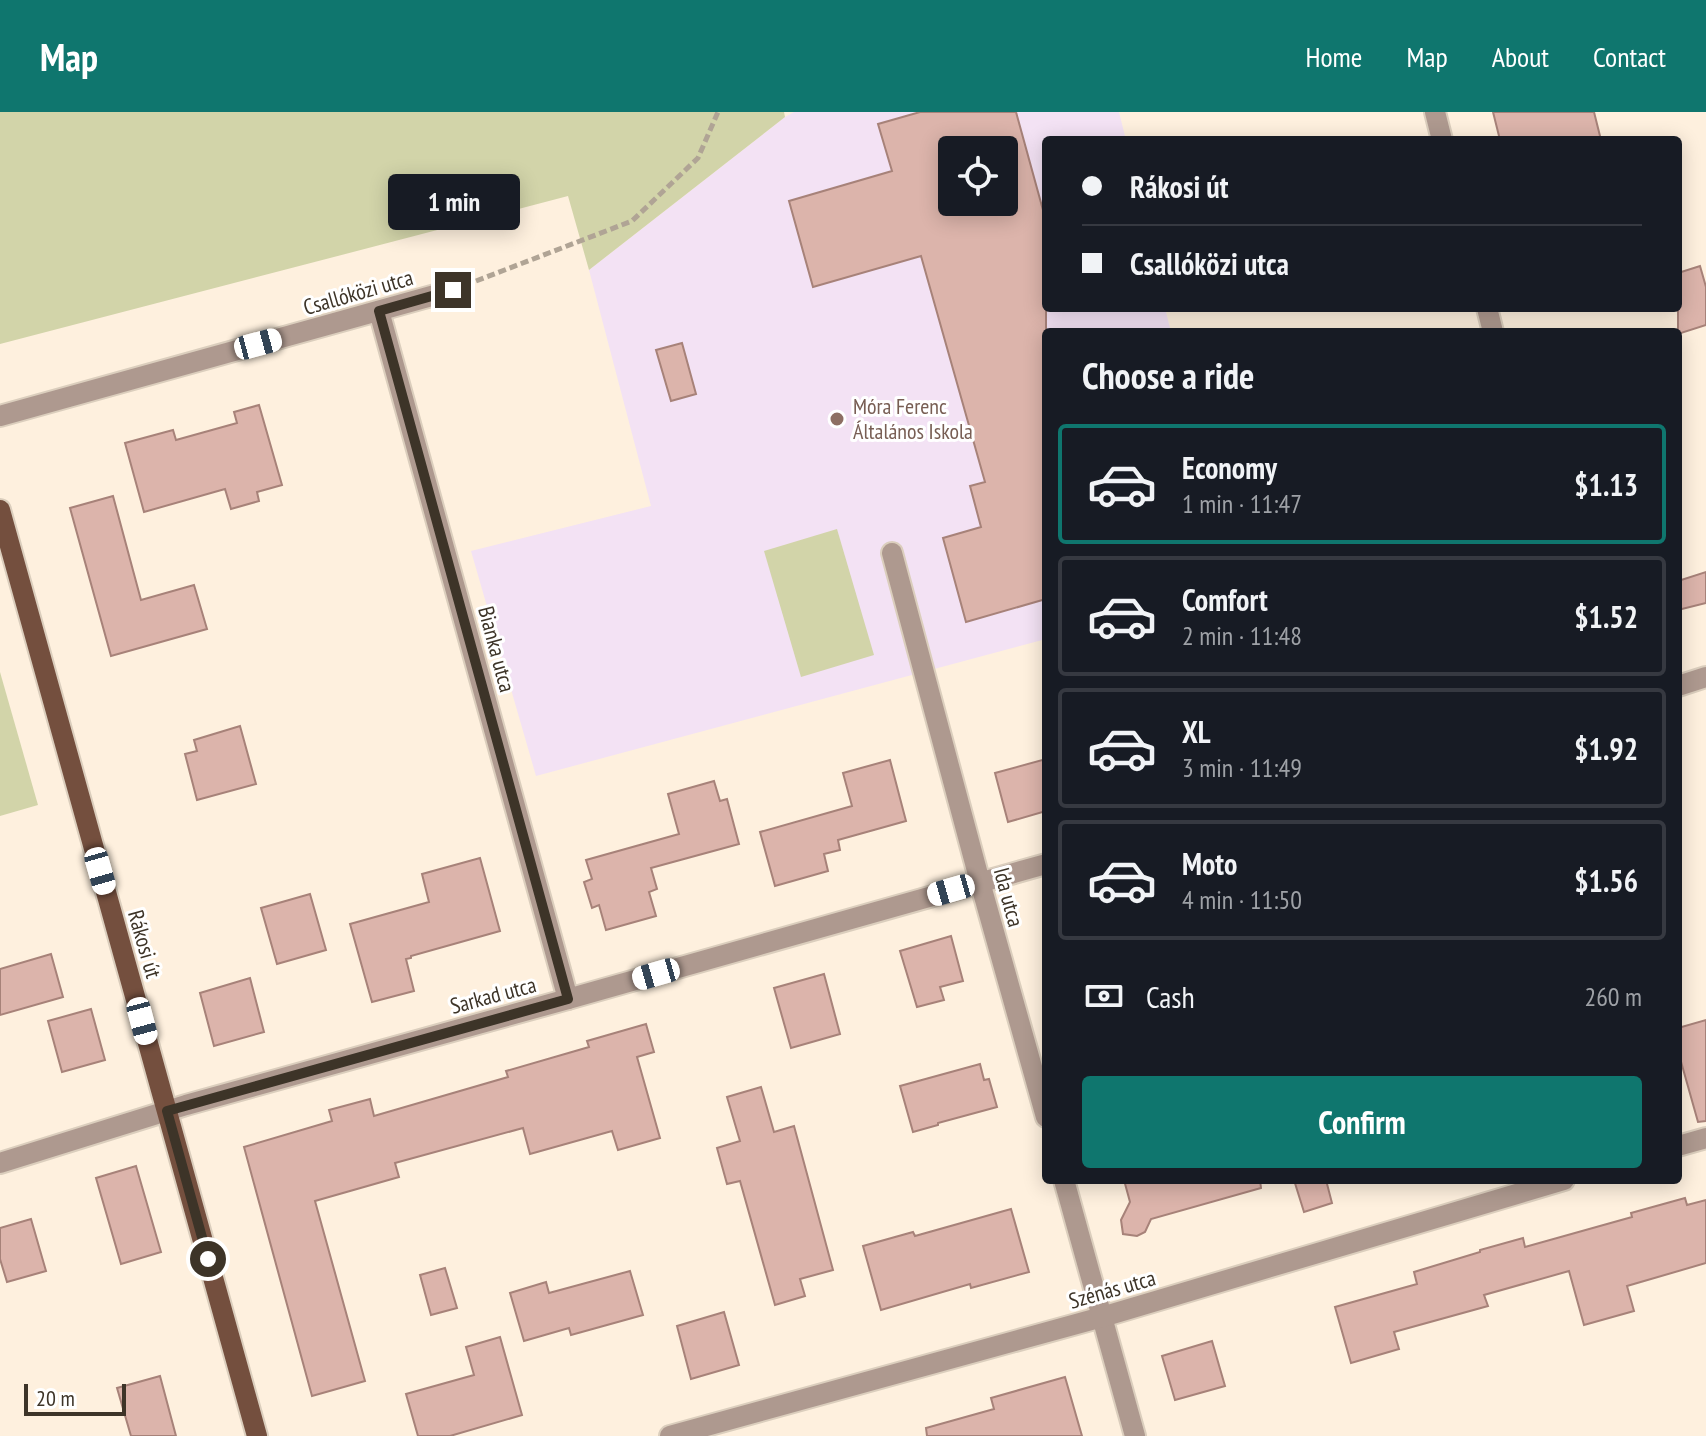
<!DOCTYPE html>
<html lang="en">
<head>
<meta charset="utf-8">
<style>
  :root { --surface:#171b24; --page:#20242c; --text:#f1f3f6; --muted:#9ea1a6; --line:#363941; --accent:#0f766e }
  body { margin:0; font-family:"PT Sans Narrow",sans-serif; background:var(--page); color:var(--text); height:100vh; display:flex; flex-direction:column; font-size:30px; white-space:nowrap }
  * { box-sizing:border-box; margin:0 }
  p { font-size:26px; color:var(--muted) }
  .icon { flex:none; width:44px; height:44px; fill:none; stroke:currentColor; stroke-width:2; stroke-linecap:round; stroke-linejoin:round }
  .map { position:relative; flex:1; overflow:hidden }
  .side { position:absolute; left:1042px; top:216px; width:640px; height:856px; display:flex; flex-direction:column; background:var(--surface); border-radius:8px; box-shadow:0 4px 20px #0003 }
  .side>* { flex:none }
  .top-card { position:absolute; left:1042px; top:24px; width:640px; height:176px; border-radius:8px; box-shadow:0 4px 20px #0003; display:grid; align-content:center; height:176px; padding:0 40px; background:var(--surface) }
  .buttons { position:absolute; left:938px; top:24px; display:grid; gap:16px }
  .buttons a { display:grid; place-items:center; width:80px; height:80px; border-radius:8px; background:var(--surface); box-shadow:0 4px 20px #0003; font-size:40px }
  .scale { position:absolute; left:24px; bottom:20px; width:102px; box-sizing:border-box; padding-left:8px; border:4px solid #3d3428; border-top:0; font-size:22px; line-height:28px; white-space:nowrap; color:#3d3428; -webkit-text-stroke:6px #fff; paint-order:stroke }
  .end { position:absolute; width:36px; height:36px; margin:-18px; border:10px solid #3d3428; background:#fff; box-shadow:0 0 0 4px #fff }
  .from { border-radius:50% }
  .bubble { position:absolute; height:56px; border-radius:8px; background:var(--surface); box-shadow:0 4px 20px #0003; font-size:26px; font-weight:700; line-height:56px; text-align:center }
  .car { position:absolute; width:24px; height:48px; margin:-24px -12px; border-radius:10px; box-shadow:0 0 6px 2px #0007; background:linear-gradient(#fff 24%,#345 0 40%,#fff 0 76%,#345 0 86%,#fff 0) }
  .top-card b { display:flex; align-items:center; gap:28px; height:76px; font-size:30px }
  .top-card b+b { border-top:2px solid var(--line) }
  .top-card i { width:20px; height:20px; background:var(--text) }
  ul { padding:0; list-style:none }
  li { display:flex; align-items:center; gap:24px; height:120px; margin:0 16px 12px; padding:0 24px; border:4px solid var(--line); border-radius:8px }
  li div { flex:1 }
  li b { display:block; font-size:30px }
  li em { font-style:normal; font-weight:700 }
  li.on { border-color:var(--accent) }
  li>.icon { width:72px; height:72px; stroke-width:1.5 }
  h2 { padding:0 40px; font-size:36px; line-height:96px }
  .pay { display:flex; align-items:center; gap:20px; height:88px; padding:0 40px; font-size:30px }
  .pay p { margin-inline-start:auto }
  .primary-button { display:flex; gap:16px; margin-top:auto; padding:16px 40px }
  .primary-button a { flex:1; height:92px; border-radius:8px; background:var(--accent); color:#fff; font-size:32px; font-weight:700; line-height:92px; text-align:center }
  header { display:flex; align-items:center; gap:48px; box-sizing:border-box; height:112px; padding:0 40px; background:var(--accent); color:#fff }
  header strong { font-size:38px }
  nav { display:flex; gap:44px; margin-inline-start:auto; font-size:28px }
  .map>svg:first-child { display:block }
  .education { fill:#f3e2f4; fill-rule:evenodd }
  .green { fill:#d2d4a9 }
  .building { fill:#dcb4ab; stroke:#a78279; stroke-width:2; fill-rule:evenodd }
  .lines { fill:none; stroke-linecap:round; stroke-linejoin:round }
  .minor-casing { stroke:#dbcebd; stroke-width:24 }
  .major-casing { stroke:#dbcebd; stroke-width:24 }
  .path { stroke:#b0a495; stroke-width:5; stroke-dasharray:8 4; stroke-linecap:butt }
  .minor { stroke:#ae998f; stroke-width:20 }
  .major { stroke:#744f3e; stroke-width:20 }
  .route { stroke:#3d3428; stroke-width:10 }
  .education-dot { fill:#8d6e63; stroke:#fff; stroke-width:3 }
  .labels { text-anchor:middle; stroke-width:6; stroke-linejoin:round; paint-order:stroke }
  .street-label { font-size:22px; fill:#3d3428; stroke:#fff }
  .education-label { font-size:22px; fill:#785e54; stroke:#fff; text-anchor:start }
</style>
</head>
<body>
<header>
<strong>Map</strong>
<nav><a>Home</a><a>Map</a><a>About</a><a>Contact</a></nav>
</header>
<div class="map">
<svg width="1706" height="1324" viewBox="0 0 1706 1324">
  <rect width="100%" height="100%" fill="#fef0de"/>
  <path class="education" d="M794,0H1119L1126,28H1046V196H1165L1171,220H1046V527L536,664L471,439L651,394L589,158L785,5ZM952,38H1004V90H952Z"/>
  <g class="green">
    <path d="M0,0H784L785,5L589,158L568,84L0,232Z"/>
    <path d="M837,417L874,543L801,565L764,439Z"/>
    <path d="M0,560L38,693L0,704Z"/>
  </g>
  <g class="building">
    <path d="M920,0H1016L1046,109V487L966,510L943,426L981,415L970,374L985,370L921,144L813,175L789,89L892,59L878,12ZM952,38H1004V90H952Z"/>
    <path d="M1493,0H1594L1601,28H1500Z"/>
    <path d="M1700,154L1706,175V213L1678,222V161Z"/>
    <path d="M682,231L696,282L671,289L656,238Z"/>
    <path d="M259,293L282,373L257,380L259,389L231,397L225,377L144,400L125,331L173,318L176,328L237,311L234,300Z"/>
    <path d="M113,384L141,488L194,473L207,517L111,544L70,396Z"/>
    <path d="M1706,460V491L1678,498V469Z"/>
    <path d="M240,614L256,672L197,688L185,642L197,639L194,628Z"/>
    <path d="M1046,647V699L1008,710L995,661Z"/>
    <path d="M890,648L906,709L838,728L840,738L824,742L828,759L775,774L760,720L852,694L843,661Z"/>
    <path d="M714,669L720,689L727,687L739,732L651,756L657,777L649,780L656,804L606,818L599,793L592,796L584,770L592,767L586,748L679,722L668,682Z"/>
    <path d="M480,746L500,819L411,844V846L406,847L414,879L372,890L350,812L429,790L422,762Z"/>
    <path d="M310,782L326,838L277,852L261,796Z"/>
    <path d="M951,824L963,869L940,875L944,888L917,895L900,839Z"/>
    <path d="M51,842L63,885L0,903V857Z"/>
    <path d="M824,862L840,922L791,936L774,876Z"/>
    <path d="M250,866L264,920L214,934L200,881Z"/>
    <path d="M91,897L105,948L62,960L48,909Z"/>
    <path d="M1706,908V1009L1698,1010L1678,939V916Z"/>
    <path d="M646,912L654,940L637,945L660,1026L618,1038L612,1019L530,1042L523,1016L395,1051L399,1065L315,1089L365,1269L312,1284L244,1035L332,1009L329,998L370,987L374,1004L508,965L506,959L589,935L587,929Z"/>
    <path d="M980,952L984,968L989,967L997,995L938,1011V1013L913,1020L900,974Z"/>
    <path d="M761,975L774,1020L794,1014L833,1158L800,1167L805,1184L775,1193L740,1069L727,1072L717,1036L740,1029L727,985Z"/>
    <path d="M136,1054L161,1140L121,1152L96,1066Z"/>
    <path d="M1124,1068H1260L1261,1076L1151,1107L1145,1120L1137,1124L1123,1122L1121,1108L1130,1090Z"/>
    <path d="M1294,1068H1326L1332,1091L1304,1100Z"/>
    <path d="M1685,1086L1687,1093L1706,1088V1151L1627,1174L1634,1199L1584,1213L1569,1159L1484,1183L1488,1194L1394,1220L1399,1237L1351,1251L1335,1195L1417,1172L1414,1160L1480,1140V1138L1523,1126L1525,1135L1632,1105L1631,1101Z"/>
    <path d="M1011,1097L1029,1160L971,1176L970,1172L881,1198L863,1134L913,1120L915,1124Z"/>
    <path d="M31,1107L46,1159L7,1170L0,1147V1116Z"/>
    <path d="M445,1156L457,1196L431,1203L420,1163Z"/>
    <path d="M630,1159L643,1203L571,1223L569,1216L524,1229L510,1181L546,1170L549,1181Z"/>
    <path d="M724,1200L739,1253L691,1267L677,1214Z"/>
    <path d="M500,1225L522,1303L450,1324H418L406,1282L474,1263L466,1235Z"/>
    <path d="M1212,1229L1225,1274L1175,1288L1162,1244Z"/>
    <path d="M160,1264L176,1324H131L117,1276Z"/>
    <path d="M1065,1265L1082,1324H927L926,1316L994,1297L991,1286Z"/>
  </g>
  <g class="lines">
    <g class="minor-casing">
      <g id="minor">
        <path d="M1435,0L1442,28"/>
        <path d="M1487,196L1493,220"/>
        <path d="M379,199L568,887"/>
        <path d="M0,304L453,178"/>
        <path d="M892,441L980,770L1046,1005"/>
        <path d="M1678,574L1706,565"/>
        <path d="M1678,1034L1706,1026"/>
        <path d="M0,1051L186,993L568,887L1046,752"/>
        <path d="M1064,1068L1135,1324"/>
        <path d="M670,1324L1102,1205L1564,1068"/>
      </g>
    </g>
    <g class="major-casing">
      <path id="major" d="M0,398L257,1324"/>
    </g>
    <path class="path" d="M476,169L632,109L698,46L718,0"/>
    <use href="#minor" class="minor"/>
    <use href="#major" class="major"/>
  </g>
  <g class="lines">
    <path class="route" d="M208,1147L167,999L568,887L379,199L453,178"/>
  </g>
  <circle class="education-dot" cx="837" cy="307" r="8"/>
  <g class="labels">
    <g class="street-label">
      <text transform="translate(358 180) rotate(-16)" y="8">Csallóközi utca</text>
      <text transform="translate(497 537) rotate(75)" y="8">Bianka utca</text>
      <text transform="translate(1009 785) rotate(75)" y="8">Ida utca</text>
      <text transform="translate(145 832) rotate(74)" y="8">Rákosi út</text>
      <text transform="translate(493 883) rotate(-15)" y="8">Sarkad utca</text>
      <text transform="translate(1112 1177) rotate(-16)" y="8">Szénás utca</text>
    </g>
    <g class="education-label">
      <text x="853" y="302">Móra Ferenc<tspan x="853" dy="25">Általános Iskola</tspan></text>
    </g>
  </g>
</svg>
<div class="buttons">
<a><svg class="icon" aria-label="locate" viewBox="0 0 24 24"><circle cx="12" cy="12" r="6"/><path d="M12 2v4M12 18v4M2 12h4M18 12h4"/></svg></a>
</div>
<div class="scale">20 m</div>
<i class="end from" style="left:208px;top:1147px"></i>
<i class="end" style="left:453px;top:178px"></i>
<div class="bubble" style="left:388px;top:62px;width:132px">1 min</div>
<i class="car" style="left:258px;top:232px;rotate:75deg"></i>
<i class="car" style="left:100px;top:759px;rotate:164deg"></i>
<i class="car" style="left:951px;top:778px;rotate:254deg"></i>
<i class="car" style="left:656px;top:862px;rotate:254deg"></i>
<i class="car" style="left:142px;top:909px;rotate:165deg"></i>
<div class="top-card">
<b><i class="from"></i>Rákosi út</b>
<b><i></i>Csallóközi utca</b>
</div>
<section class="side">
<h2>Choose a ride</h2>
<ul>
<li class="on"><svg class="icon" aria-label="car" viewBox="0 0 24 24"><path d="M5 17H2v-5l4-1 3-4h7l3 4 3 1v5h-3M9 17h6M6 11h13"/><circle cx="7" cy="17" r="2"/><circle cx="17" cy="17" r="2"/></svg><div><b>Economy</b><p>1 min · 11:47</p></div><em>$1.13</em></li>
<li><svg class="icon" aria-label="car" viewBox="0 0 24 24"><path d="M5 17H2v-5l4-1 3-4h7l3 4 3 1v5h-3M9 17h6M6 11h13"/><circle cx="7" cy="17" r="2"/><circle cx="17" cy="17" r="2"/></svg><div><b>Comfort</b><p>2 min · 11:48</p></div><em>$1.52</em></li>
<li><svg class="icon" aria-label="car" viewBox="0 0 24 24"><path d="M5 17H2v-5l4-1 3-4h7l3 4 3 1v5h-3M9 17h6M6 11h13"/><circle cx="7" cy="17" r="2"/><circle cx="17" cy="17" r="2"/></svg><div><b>XL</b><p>3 min · 11:49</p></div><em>$1.92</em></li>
<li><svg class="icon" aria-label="car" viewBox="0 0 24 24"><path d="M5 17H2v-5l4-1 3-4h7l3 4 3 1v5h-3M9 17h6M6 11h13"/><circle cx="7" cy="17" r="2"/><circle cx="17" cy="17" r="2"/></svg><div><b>Moto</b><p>4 min · 11:50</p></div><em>$1.56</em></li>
</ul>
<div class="pay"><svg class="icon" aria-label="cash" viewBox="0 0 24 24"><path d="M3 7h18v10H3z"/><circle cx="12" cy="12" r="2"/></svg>Cash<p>260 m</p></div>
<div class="primary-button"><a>Confirm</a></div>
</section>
</div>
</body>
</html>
